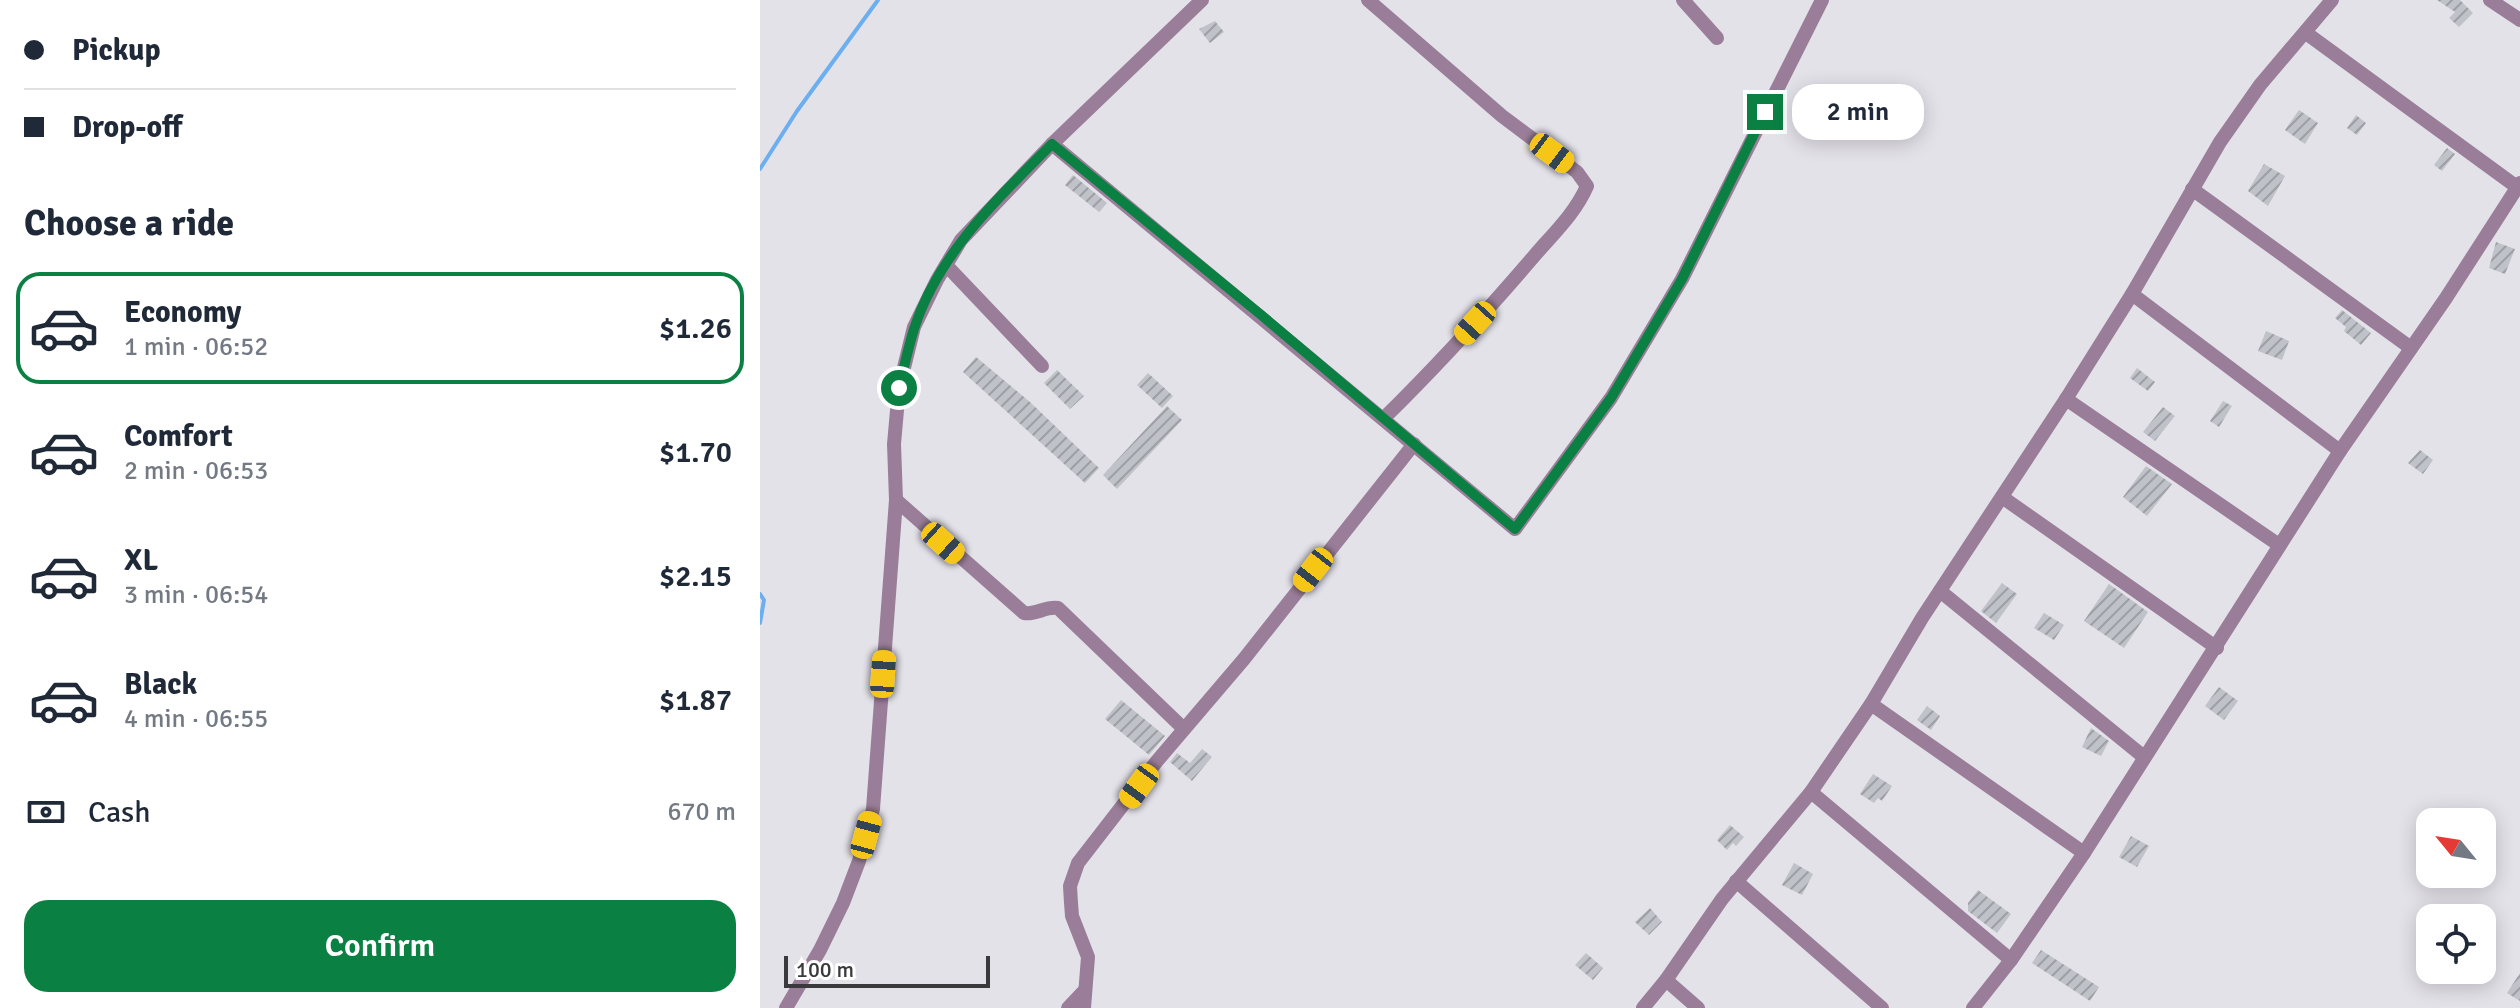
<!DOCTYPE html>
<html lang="en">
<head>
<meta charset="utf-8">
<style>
  :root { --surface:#fff; --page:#f2f2f3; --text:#1f2937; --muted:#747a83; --line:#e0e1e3; --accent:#0b8043 }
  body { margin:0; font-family:Signika,sans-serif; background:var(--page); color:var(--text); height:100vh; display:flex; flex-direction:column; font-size:30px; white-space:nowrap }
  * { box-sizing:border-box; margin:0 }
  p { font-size:26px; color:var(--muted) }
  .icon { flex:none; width:44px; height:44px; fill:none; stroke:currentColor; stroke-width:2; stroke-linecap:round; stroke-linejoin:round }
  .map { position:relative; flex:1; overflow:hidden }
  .details { display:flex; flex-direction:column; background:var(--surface); width:760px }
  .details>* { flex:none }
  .guide { display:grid; align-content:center; height:176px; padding:0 24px; background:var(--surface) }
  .needle { width:52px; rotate:300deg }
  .fabs { position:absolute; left:1656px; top:808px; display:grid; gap:16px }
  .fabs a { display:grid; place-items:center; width:80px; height:80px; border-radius:16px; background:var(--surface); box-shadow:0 4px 20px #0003; font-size:40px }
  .scale { position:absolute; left:24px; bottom:20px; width:206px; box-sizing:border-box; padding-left:8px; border:4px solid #3a393b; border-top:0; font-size:22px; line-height:28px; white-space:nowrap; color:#3a393b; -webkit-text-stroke:6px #fff; paint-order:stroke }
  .end { position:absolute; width:36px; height:36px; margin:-18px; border:10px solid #0b8043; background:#fff; box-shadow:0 0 0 4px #fff }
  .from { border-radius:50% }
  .bubble { position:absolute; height:56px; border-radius:24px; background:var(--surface); box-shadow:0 4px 20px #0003; font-size:26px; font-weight:600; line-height:56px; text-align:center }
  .car { position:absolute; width:24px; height:48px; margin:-24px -12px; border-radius:10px; box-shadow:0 0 6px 2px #0007; background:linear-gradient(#f5c518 24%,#345 0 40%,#f5c518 0 76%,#345 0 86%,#f5c518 0) }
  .guide b { display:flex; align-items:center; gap:28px; height:76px; font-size:30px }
  .guide b+b { border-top:2px solid var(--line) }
  .guide i { width:20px; height:20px; background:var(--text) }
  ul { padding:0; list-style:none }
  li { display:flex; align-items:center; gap:24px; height:112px; margin:0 16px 12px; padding:0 8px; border:4px solid transparent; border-radius:24px }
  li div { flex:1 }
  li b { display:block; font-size:30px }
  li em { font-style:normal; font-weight:600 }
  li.current { border-color:var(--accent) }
  li>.icon { width:72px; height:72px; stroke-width:1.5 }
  h2 { padding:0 24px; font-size:36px; line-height:96px }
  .pay { display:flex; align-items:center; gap:20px; height:88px; padding:0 24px; font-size:30px }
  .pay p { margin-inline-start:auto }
  .cta { display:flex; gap:16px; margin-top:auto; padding:16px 24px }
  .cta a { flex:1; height:92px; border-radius:24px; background:var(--accent); color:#fff; font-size:32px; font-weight:600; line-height:92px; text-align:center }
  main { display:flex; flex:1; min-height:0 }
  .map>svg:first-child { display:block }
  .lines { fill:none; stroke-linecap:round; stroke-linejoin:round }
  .stream { stroke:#6caff0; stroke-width:4 }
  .building { fill:url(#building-hatch) }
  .street { stroke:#9a7e99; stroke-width:14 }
  .route { stroke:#0b8043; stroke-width:10 }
</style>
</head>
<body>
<main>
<section class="details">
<div class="guide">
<b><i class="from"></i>Pickup</b>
<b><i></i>Drop-off</b>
</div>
<h2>Choose a ride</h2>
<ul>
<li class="current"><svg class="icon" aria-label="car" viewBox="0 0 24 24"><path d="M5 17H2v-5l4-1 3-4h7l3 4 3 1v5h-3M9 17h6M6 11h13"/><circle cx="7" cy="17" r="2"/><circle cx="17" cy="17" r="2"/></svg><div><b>Economy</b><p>1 min · 06:52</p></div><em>$1.26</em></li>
<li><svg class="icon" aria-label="car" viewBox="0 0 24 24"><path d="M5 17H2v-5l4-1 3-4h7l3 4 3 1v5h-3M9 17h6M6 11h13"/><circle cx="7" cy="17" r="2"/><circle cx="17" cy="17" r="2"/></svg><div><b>Comfort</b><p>2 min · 06:53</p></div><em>$1.70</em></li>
<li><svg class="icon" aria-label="car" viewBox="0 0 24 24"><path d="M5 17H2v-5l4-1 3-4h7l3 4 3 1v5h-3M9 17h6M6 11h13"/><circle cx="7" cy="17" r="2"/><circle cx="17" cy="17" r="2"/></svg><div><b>XL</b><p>3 min · 06:54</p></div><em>$2.15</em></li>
<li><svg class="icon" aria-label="car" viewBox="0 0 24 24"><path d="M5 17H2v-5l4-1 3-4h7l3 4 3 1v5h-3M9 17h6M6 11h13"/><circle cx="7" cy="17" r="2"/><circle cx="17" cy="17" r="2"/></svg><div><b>Black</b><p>4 min · 06:55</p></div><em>$1.87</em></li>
</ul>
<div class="pay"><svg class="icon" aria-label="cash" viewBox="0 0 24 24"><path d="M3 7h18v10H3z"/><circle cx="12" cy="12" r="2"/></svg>Cash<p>670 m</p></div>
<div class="cta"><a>Confirm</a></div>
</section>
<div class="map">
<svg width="1760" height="1008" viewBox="0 0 1760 1008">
  <defs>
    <pattern id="building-hatch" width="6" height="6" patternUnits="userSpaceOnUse" patternTransform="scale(2)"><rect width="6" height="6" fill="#c0c2c9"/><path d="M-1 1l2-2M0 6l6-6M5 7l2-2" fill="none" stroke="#9d9fa4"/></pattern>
  </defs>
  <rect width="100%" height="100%" fill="#e4e2e9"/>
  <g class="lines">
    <g class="stream">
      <path d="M0,169L37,111L118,0"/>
      <path d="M0,594L4,600L0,623"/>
    </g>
  </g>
  <g class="building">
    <path d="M1677,0H1700L1713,13L1699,27L1689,18L1695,12Z"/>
    <path d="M455,21L464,32L450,43L439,29Z"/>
    <path d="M1539,110L1558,123L1545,144L1525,130Z"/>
    <path d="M1596,115L1606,123L1597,135L1587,128Z"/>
    <path d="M1687,148L1695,154L1682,171L1674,165Z"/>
    <path d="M1504,164L1525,176L1508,206L1488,191Z"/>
    <path d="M313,175L347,203L339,212L305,185Z"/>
    <path d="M1736,242L1755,249L1745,274L1729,268Z"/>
    <path d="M1582,310L1611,333L1601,345L1584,331L1586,327L1575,318Z"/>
    <path d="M1506,331L1529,341L1522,360L1498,351Z"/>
    <path d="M216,357L270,402L339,468L325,483L203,372Z"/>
    <path d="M1377,368L1395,382L1388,391L1370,378Z"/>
    <path d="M297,370L324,396L310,409L284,383Z"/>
    <path d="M388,373L413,396L402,408L377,385Z"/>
    <path d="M1463,401L1472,406L1459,427L1450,421Z"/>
    <path d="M407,406L422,420L357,489L343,475Z"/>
    <path d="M1403,407L1415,416L1395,441L1383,432Z"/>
    <path d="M1660,450L1673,460L1663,474L1648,463Z"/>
    <path d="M1386,466L1412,484L1387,516L1363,497Z"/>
    <path d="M1242,583L1257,594L1236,623L1221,611Z"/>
    <path d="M1349,584L1388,612L1364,648L1324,621Z"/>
    <path d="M1284,613L1304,625L1294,640L1274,628Z"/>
    <path d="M1459,687L1478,701L1464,720L1445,706Z"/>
    <path d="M361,700L405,736L389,755L345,719Z"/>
    <path d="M1167,706L1180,716L1171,730L1157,720Z"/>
    <path d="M1331,728L1349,741L1341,756L1322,747Z"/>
    <path d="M442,749L452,757L432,781L410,762L417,753L430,763Z"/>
    <path d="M1113,774L1132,786L1122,801L1118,798L1114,803L1100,794Z"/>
    <path d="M970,825L984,837L976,846L973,843L967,850L957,840Z"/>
    <path d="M1371,836L1389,846L1377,867L1359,857Z"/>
    <path d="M1034,863L1053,874L1042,895L1022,885Z"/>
    <path d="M1218,890L1251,914L1237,933L1208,911V903Z"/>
    <path d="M890,908L902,922L889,935L875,922Z"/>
    <path d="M1281,950L1339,987L1330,1001L1272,963Z"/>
    <path d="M826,953L843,968L833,980L815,965Z"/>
    <path d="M1760,973V1001L1747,993Z"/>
  </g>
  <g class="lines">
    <g class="street">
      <path d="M608,0L742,116L817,172L827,186C816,212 794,233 775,255C727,311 677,366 624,418"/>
      <path d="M923,0L957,38"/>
      <path d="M1730,0L1760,20"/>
      <path d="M1546,33L1757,187"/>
      <path d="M292,144L755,529L851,398L922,279L1062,0"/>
      <path d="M1432,189L1651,348"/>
      <path d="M186,265L282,366"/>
      <path d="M1372,294L1580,451"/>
      <path d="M1306,399L1519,545"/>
      <path d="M1242,497L1457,648"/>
      <path d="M136,500L264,613C277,615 285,606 298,608L424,729"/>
      <path d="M1180,591L1384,757"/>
      <path d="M1111,704L1324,853"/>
      <path d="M1051,792L1251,960"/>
      <path d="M976,881L1122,1008"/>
      <path d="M906,980L938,1008"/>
      <path d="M26,1008L60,950L83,903L99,861L113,809L136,500L134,444L139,388L154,327L177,280L201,240L292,144L442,0"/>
      <path d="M308,1008L325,990"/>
      <path d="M324,1008L328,957L312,916L311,903L310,886L318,863L397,761L484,659L654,444"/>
      <path d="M883,1008L906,980L962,899L1051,792L1111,704L1162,618L1306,399L1372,294L1460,142L1500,85L1572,0"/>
      <path d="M1213,1008L1251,960L1324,853L1580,451L1686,298L1760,183"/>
    </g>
  </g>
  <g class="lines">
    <path class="route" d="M139,388C144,368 148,348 154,329C178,254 238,198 292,144L500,314L755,529L851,398L922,279L1005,112"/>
  </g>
</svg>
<div class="fabs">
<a><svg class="needle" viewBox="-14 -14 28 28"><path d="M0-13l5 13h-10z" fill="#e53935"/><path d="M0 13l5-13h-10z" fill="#747a83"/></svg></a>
<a><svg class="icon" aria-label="locate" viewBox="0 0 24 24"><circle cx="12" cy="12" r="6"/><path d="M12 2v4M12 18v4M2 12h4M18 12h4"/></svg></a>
</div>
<div class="scale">100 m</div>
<i class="end from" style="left:139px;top:388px"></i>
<i class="end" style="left:1005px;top:112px"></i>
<div class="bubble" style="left:1032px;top:84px;width:132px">2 min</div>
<i class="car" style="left:792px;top:153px;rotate:127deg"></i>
<i class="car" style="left:715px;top:323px;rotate:222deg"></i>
<i class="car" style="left:183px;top:543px;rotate:132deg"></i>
<i class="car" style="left:553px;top:570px;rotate:218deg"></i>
<i class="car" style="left:123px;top:674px;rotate:4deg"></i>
<i class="car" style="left:379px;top:786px;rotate:216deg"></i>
<i class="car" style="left:106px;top:835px;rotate:15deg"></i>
</div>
</main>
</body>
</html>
